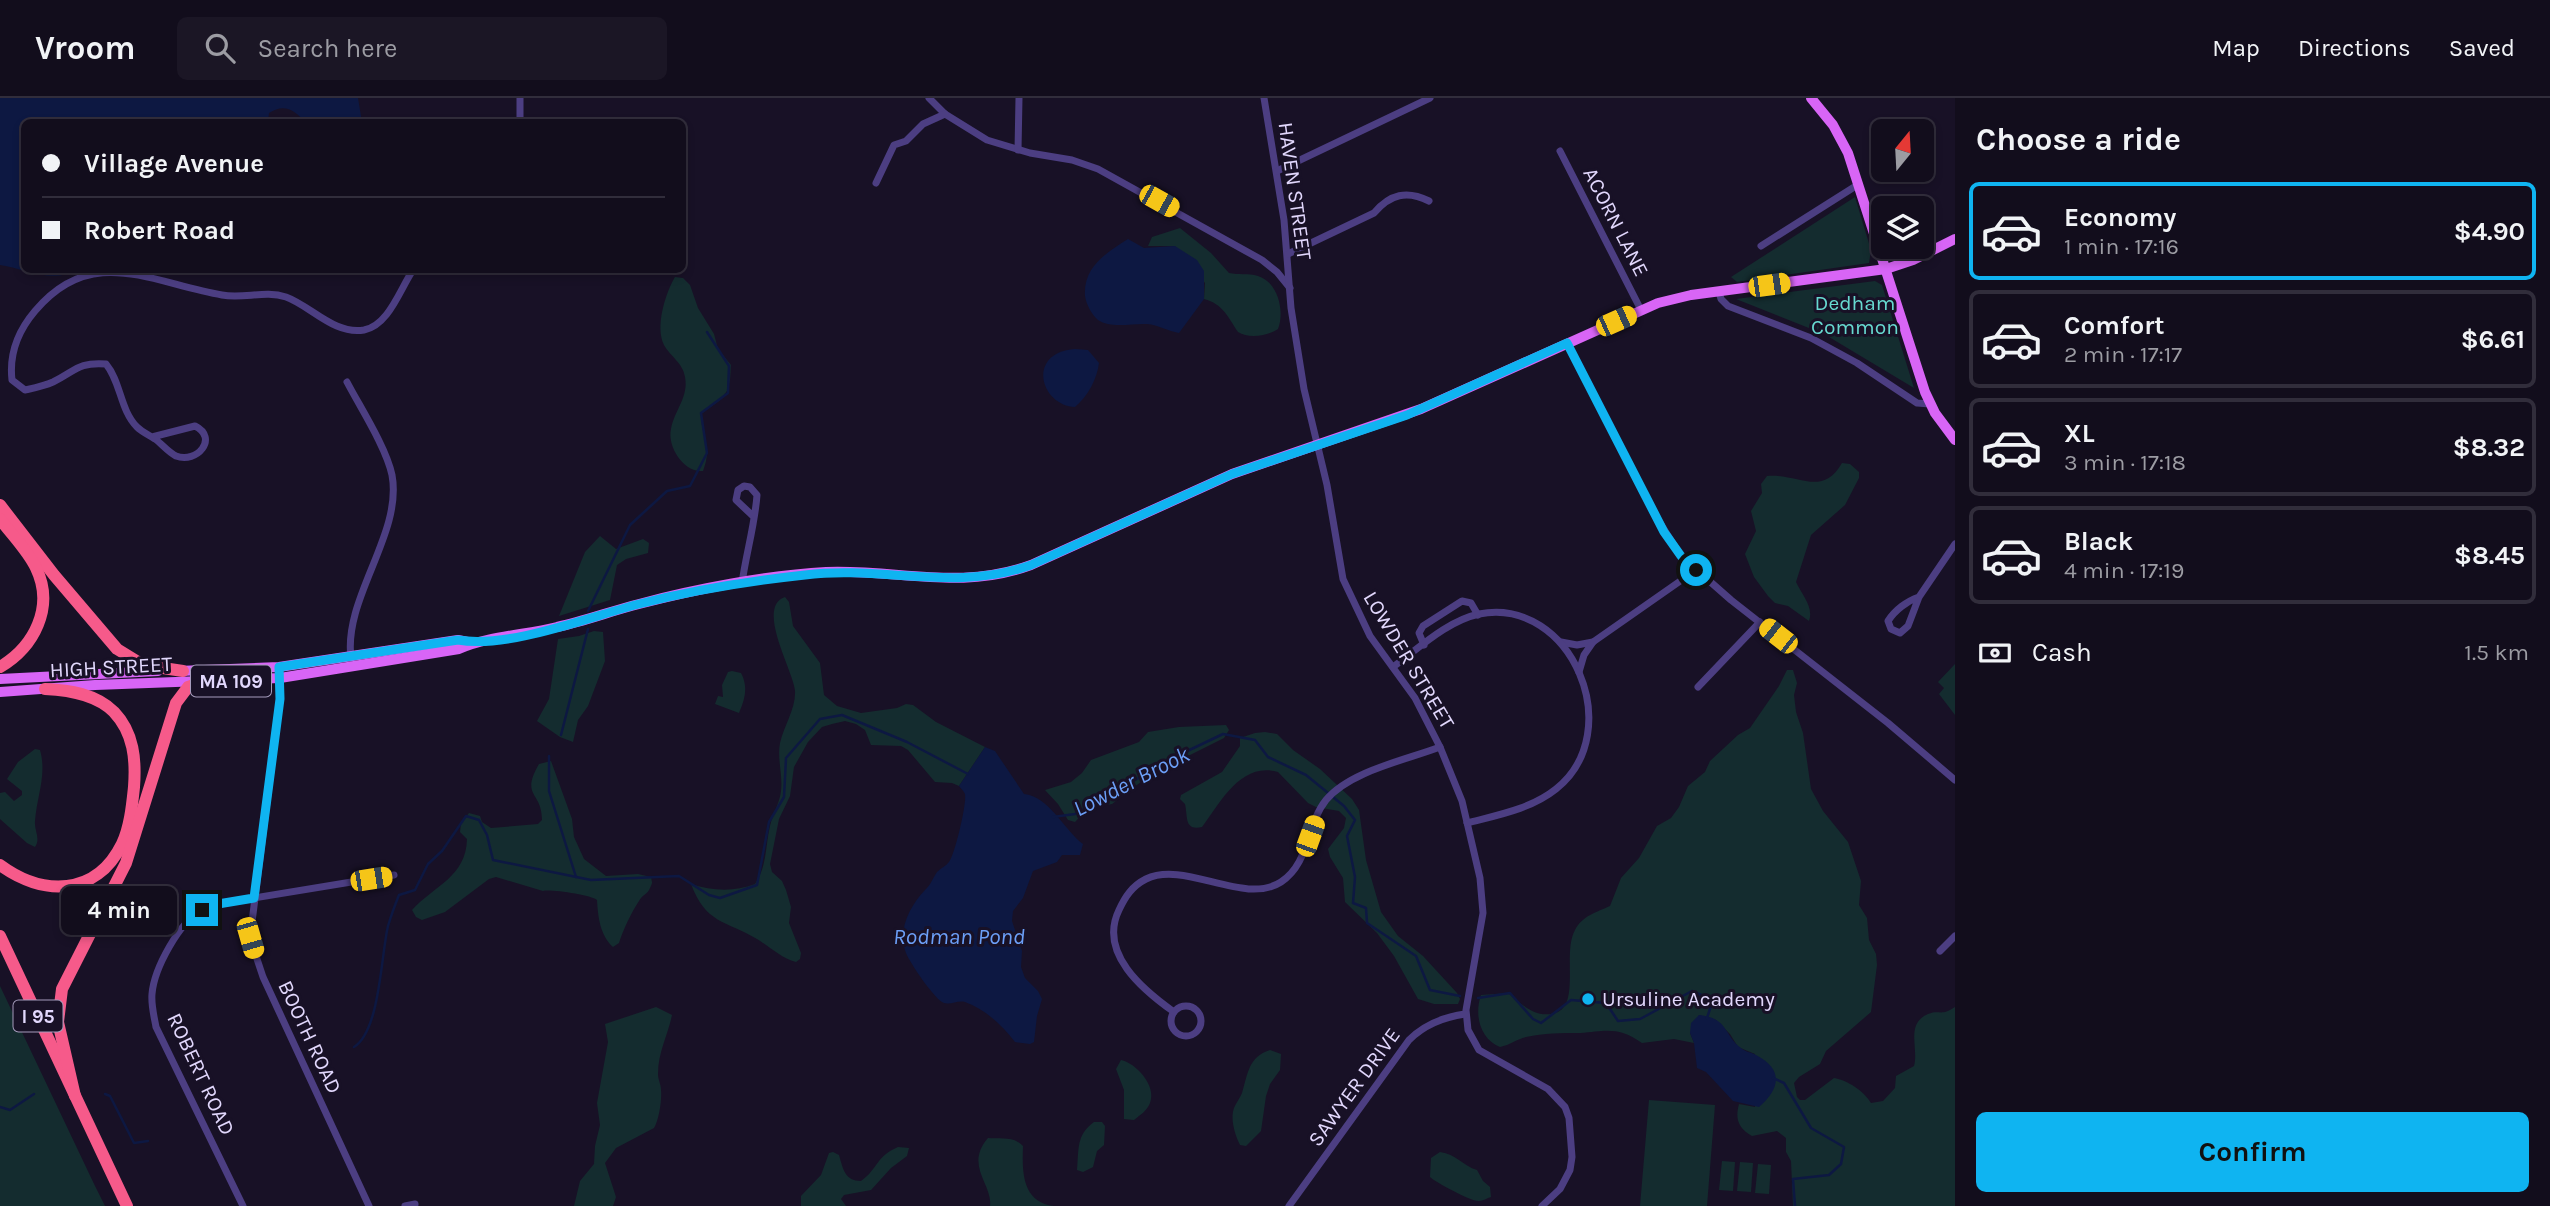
<!DOCTYPE html>
<html lang="en">
<head>
<meta charset="utf-8">
<style>
  :root { --surface:#120d1c; --page:#1b1625; --text:#f1f3f6; --muted:#9c9ca3; --line:#312d3b; --accent:#0fb4f1 }
  body { margin:0; font-family:Karla,sans-serif; background:var(--page); color:var(--text); height:100vh; display:flex; flex-direction:column; font-size:26px; white-space:nowrap }
  * { box-sizing:border-box; margin:0 }
  p { font-size:23px; color:var(--muted) }
  .icon { flex:none; width:38px; height:38px; fill:none; stroke:currentColor; stroke-width:2; stroke-linecap:round; stroke-linejoin:round }
  .map { position:relative; flex:1; overflow:hidden }
  .side { display:flex; flex-direction:column; background:var(--surface); width:595px }
  .side>* { flex:none }
  .top-card { position:absolute; left:21px; top:21px; width:665px; height:154px; border-radius:10px; box-shadow:0 4px 10px #0003,0 0 0 2px var(--line); display:grid; align-content:center; height:154px; padding:0 21px; background:var(--surface) }
  .needle { width:46px; rotate:18deg }
  .buttons { position:absolute; left:1871px; top:21px; display:grid; gap:14px }
  .buttons a { display:grid; place-items:center; width:63px; height:63px; border-radius:10px; background:var(--surface); box-shadow:0 4px 10px #0003,0 0 0 2px var(--line); font-size:35px }
  .end { position:absolute; width:32px; height:32px; margin:-16px; border:9px solid #0fb4f1; background:#111; box-shadow:0 0 0 4px #111 }
  .from { border-radius:50% }
  .bubble { position:absolute; height:49px; border-radius:10px; background:var(--surface); box-shadow:0 4px 10px #0003,0 0 0 2px var(--line); font-size:23px; font-weight:700; line-height:49px; text-align:center }
  .car { position:absolute; width:21px; height:42px; margin:-21px -10px; border-radius:9px; box-shadow:0 0 5px 2px #0007; background:linear-gradient(#f5c518 24%,#345 0 40%,#f5c518 0 76%,#345 0 86%,#f5c518 0) }
  .top-card b { display:flex; align-items:center; gap:24px; height:66px; font-size:26px }
  .top-card b+b { border-top:2px solid var(--line) }
  .top-card i { width:18px; height:18px; background:var(--text) }
  ul { padding:0; list-style:none }
  li { display:flex; align-items:center; gap:21px; height:98px; margin:0 14px 10px; padding:0 7px; border:4px solid var(--line); border-radius:10px }
  li div { flex:1 }
  li b { display:block; font-size:26px }
  li em { font-style:normal; font-weight:700 }
  li.selected { border-color:var(--accent) }
  li>.icon { width:63px; height:63px; stroke-width:1.5 }
  h2 { padding:0 21px; font-size:32px; line-height:84px }
  .pay { display:flex; align-items:center; gap:18px; height:77px; padding:0 21px; font-size:26px }
  .pay p { margin-inline-start:auto }
  .action { display:flex; gap:14px; margin-top:auto; padding:14px 21px }
  .action a { flex:1; height:80px; border-radius:10px; background:var(--accent); color:#111; font-size:28px; font-weight:700; line-height:80px; text-align:center }
  header { display:flex; align-items:center; gap:42px; box-sizing:border-box; height:98px; padding:0 35px; background:var(--surface); border-bottom:2px solid var(--line) }
  header strong { font-size:33px }
  nav { display:flex; gap:38px; margin-inline-start:auto; font-size:24px }
  .search { width:490px; height:63px; background:var(--page); display:flex; align-items:center; gap:18px; box-sizing:border-box; padding:0 24px; border-radius:10px; color:var(--muted); font-size:26px }
  main { display:flex; flex:1; min-height:0 }
  .map>svg:first-child { display:block }
  .green { fill:#142c2f }
  .water { fill:#0d1842 }
  .lines { fill:none; stroke-linecap:round; stroke-linejoin:round }
  .stream { stroke:#0d1842; stroke-width:2.5 }
  .street { stroke:#4c3e82; stroke-width:7 }
  .primary { stroke:#d865f6; stroke-width:10 }
  .highway { stroke:#f65a8a; stroke-width:12 }
  .route { stroke:#0fb4f1; stroke-width:9 }
  .poi-dot { fill:#0fb4f1; stroke:#181126; stroke-width:2.5 }
  .labels { text-anchor:middle; stroke-width:6; stroke-linejoin:round; paint-order:stroke }
  .shield { fill:#181126; stroke:#a59cbc; stroke-width:2 }
  .shield-label { font-size:19px; font-weight:bold; fill:#e2d8fd }
  .street-label { font-size:21px; fill:#e2d8fd; stroke:#181126 }
  .park-label { font-size:21px; fill:#67d9d0; stroke:#181126 }
  .poi-label { font-size:21px; fill:#e2d8fd; stroke:#181126; text-anchor:start }
  .water-label { font-size:23px; font-style:italic; fill:#6c9ff7; stroke:#181126 }
</style>
</head>
<body>
<header>
<strong>Vroom</strong>
<div class="search"><svg class="icon" aria-label="search" viewBox="0 0 24 24"><circle cx="10" cy="10" r="6"/><path d="M15 15l6 6"/></svg>Search here</div>
<nav><a>Map</a><a>Directions</a><a>Saved</a></nav>
</header>
<main>
<div class="map">
<svg width="1955" height="1108" viewBox="0 0 1955 1108">
  <rect width="100%" height="100%" fill="#181126"/>
  <g class="green">
    <path d="M1855,99L1871,152L1869,165L1737,184L1731,179Z"/>
    <path d="M1180,130L1211,155L1229,175C1238,177 1248,175 1258,178C1278,184 1285,213 1278,231C1267,238 1249,241 1238,234C1228,219 1223,206 1204,201L1205,185L1175,148H1148L1152,139Z"/>
    <path d="M675,179L683,180L690,187L698,210L714,236L718,251L731,267L730,282L727,293L719,303L702,315C699,338 714,345 703,373C684,375 667,349 671,331C674,313 689,299 685,279C683,265 670,258 664,247C655,229 665,196 675,179Z"/>
    <path d="M1875,183L1882,187L1914,290L1824,236L1736,201Z"/>
    <path d="M1842,365L1850,366L1859,374V380L1845,407L1811,437L1796,484C1802,497 1814,509 1809,523L1788,508L1775,505L1768,498L1754,479L1745,456L1756,433L1751,413L1762,395L1761,386L1767,378C1798,375 1822,400 1842,365Z"/>
    <path d="M600,438L616,451L643,441L649,445L648,455L626,461L617,467L610,502L559,518L585,454Z"/>
    <path d="M785,499L789,504L793,528L820,565L824,597L837,608L861,615L897,610L906,606L913,607L936,624L985,649L959,688L952,685L935,684L908,652L901,648L871,647L865,632L856,626L845,623L832,626L822,629L808,644L794,669L790,698L779,721L770,766L772,774L782,783L786,792L791,809L789,825L801,855L800,861L796,864C781,860 770,849 757,841C725,822 706,826 691,786C713,793 734,794 755,786C768,767 765,745 771,724C774,714 780,703 781,693C783,677 777,661 780,645C784,628 796,610 795,593C794,574 755,509 785,499Z"/>
    <path d="M594,533L603,534L605,563L588,608L578,622L573,644L560,639L537,623L549,601L558,541L579,538Z"/>
    <path d="M1955,566V617L1939,596L1944,590L1938,584Z"/>
    <path d="M1787,572H1793L1797,585L1794,597L1796,614L1803,635L1811,691L1823,713L1848,744L1861,783L1859,807L1867,820L1869,842L1876,856L1877,867L1871,914L1826,953L1820,966L1799,979L1794,985L1797,999L1800,1002H1805L1834,980C1847,982 1864,993 1871,1005L1883,1003L1895,990L1896,978L1914,968C1919,950 1905,926 1928,916C1940,911 1940,919 1955,909V1108H1793L1791,1063L1786,1054V1040L1777,1033L1752,1038C1738,1030 1735,1021 1739,1006L1755,1009V956L1738,949L1730,936L1716,922L1699,917L1690,935L1694,945L1674,941L1642,945C1618,928 1606,933 1580,935C1561,935 1544,935 1526,939C1517,941 1510,947 1500,949C1480,941 1474,917 1481,897L1508,895C1522,906 1535,921 1555,915C1581,908 1562,855 1575,832C1582,818 1597,814 1610,808L1621,780L1639,760L1657,728L1671,720L1679,709L1688,688L1705,674L1710,663L1738,637L1750,630L1779,588Z"/>
    <path d="M732,573L741,575C749,590 744,603 739,615L715,606L718,598L723,599L722,587L728,574Z"/>
    <path d="M1226,627L1229,632L1224,640L1150,677L1112,706L1087,711L1075,724L1068,722L1058,706L1045,692L1071,684L1082,675L1091,662L1139,644L1148,634L1179,629Z"/>
    <path d="M1265,634L1277,636L1293,652L1320,671L1352,701L1359,712L1366,762L1381,814L1398,838L1423,858L1457,895L1460,901L1458,906H1434L1418,901L1394,858L1377,835L1345,804L1343,780L1330,759L1328,751L1344,730L1346,720L1339,713L1316,709L1308,705L1278,674C1241,663 1220,705 1202,729C1184,733 1188,719 1185,706L1180,701L1181,697L1222,674L1240,648V640L1255,635Z"/>
    <path d="M35,651L40,652C47,677 37,697 35,723C34,733 41,740 35,749L27,745L0,721V695L5,694L14,703L22,697V693L7,681L18,664Z"/>
    <path d="M551,663L572,721L574,739L584,761L606,778L638,776L651,779C652,785 653,784 650,790C648,796 642,797 639,803C631,815 623,832 619,845L613,849C600,837 598,819 597,802C591,797 550,791 543,793L496,779L489,781L445,814L422,822L416,819L412,812C435,787 466,779 467,741L460,734L461,725L469,715L480,718L482,724L491,730L538,726L542,722C542,693 520,699 539,666Z"/>
    <path d="M0,888L95,1088L105,1108H0Z"/>
    <path d="M656,909L672,917C668,937 658,954 658,976C658,982 661,986 661,992C662,1002 659,1022 654,1030L616,1050L605,1065L616,1099L613,1108H574L580,1083L594,1066L595,1048L600,1027L597,1005L608,944L605,926Z"/>
    <path d="M1270,952L1281,956L1280,972L1270,986L1266,998L1261,1033L1246,1048L1240,1047C1235,1037 1230,1021 1234,1010C1236,1005 1240,1000 1242,995C1248,976 1248,959 1270,952Z"/>
    <path d="M1121,962C1136,965 1157,988 1150,1005C1147,1013 1140,1017 1134,1022L1124,1021V992L1116,971Z"/>
    <path d="M1649,1002L1715,1007L1707,1108H1640Z"/>
    <path d="M1094,1024H1102L1105,1028L1104,1047L1097,1053L1093,1069L1083,1074L1077,1072C1079,1051 1076,1037 1094,1024Z"/>
    <path d="M988,1040C1000,1041 1014,1038 1023,1048C1022,1074 1022,1104 1054,1108H990C993,1086 964,1068 988,1040Z"/>
    <path d="M898,1049L909,1050L907,1058L891,1070L871,1092L844,1097L841,1101L846,1108H801V1098L821,1077L829,1055L833,1054L839,1057C843,1071 845,1083 861,1083C879,1070 875,1059 898,1049Z"/>
    <path d="M1440,1054C1456,1056 1463,1068 1477,1072L1483,1083L1490,1089L1491,1099C1487,1100 1483,1103 1479,1103C1472,1104 1435,1084 1430,1079L1431,1060Z"/>
    <path d="M1722,1063L1735,1064L1733,1093L1719,1092Z"/>
    <path d="M1740,1064L1753,1065L1751,1094L1737,1093Z"/>
    <path d="M1758,1066L1771,1067L1769,1096L1755,1095Z"/>
  </g>
  <g class="water">
    <path d="M0,0H358L362,24H305C295,12 284,5 269,15L268,24H24V58L22,66L23,79L19,103L24,113V172H77C52,186 26,171 0,167Z"/>
    <path d="M1128,141L1144,150L1175,148L1197,162L1204,173V201L1179,235C1168,233 1158,227 1147,226C1133,225 1111,231 1098,222C1092,217 1086,206 1085,198C1083,169 1106,155 1128,141Z"/>
    <path d="M1075,251L1088,252L1099,265C1097,281 1088,298 1075,309C1041,308 1025,255 1075,251Z"/>
    <path d="M985,649L995,653L1024,696C1049,698 1064,732 1083,746L1080,757H1062L1057,764L1033,773L1023,800L1013,813L1012,823L1022,853L1021,869L1025,880L1038,893L1042,901L1037,918L1034,944L1030,946L1015,944C1003,928 985,911 965,904C958,902 951,907 944,905C935,902 910,865 906,855C897,832 910,808 925,792C930,788 933,780 937,774C941,770 946,768 949,764C955,756 967,705 965,696C964,693 961,691 959,688Z"/>
    <path d="M1699,917C1729,920 1724,938 1741,950C1745,954 1751,954 1756,957C1783,971 1781,990 1759,1009L1733,1003L1706,974L1697,970L1694,945L1690,935L1691,925Z"/>
  </g>
  <g class="lines">
    <g class="stream">
      <path d="M588,513L630,427L667,393L690,388L707,355L701,315L728,295L729,268L707,234"/>
      <path d="M561,637L588,531"/>
      <path d="M549,658V693L576,779"/>
      <path d="M1053,719L1075,716L1179,657L1223,636L1255,642L1268,659L1306,677L1344,708L1355,722L1347,738L1355,779L1353,805L1366,810L1367,825L1416,858L1430,892L1460,898"/>
      <path d="M1478,900L1510,895L1533,921L1541,925L1571,902L1606,905L1618,923L1640,921L1692,893L1713,902L1707,920"/>
      <path d="M354,949C380,933 381,857 388,828C391,818 395,807 399,797L415,792L428,766L442,753L466,718L479,722L487,737L493,762L591,782L679,778L709,797L720,800L757,787L769,724L784,699L786,660L820,621L842,617L907,644L968,676"/>
      <path d="M1773,980L1784,985L1811,1030L1844,1049L1841,1066L1829,1077L1793,1081L1795,1108"/>
      <path d="M105,996L110,998L134,1045L148,1043"/>
      <path d="M0,1009L10,1012L34,996"/>
    </g>
    <g class="street">
      <path d="M929,0L945,16L987,42L1030,55L1072,62L1098,71L1262,162L1277,174L1290,190"/>
      <path d="M1264,0L1284,122L1291,210L1304,291L1327,387L1343,481L1370,538L1415,600L1440,649L1462,703L1480,780L1483,815L1466,912L1468,932L1479,952L1548,991L1565,1009L1569,1020L1572,1059L1570,1072L1560,1091L1542,1108"/>
      <path d="M520,24V0"/>
      <path d="M1018,52L1019,0"/>
      <path d="M1560,53L1641,212"/>
      <path d="M1277,73L1430,0"/>
      <path d="M876,85L894,47L906,43L923,26L945,16"/>
      <path d="M1761,148L1859,86"/>
      <path d="M1288,156L1374,115C1390,96 1407,92 1429,103"/>
      <path d="M1719,194L1721,201L1728,208L1811,240L1857,265L1917,305L1930,306"/>
      <path d="M1567,245L1655,417L1681,458L1731,502L1888,625L1955,682"/>
      <path d="M347,284C360,309 386,349 392,377C403,436 343,500 351,560"/>
      <path d="M152,339L195,328C219,340 197,366 176,358C168,354 162,346 155,341C149,337 142,334 137,329C120,312 121,284 106,266C77,264 76,273 53,284C44,288 34,290 25,292L12,282C9,256 18,233 35,213C92,145 151,185 222,197C244,201 265,192 286,199C311,208 334,237 364,232C389,227 400,191 413,172"/>
      <path d="M742,485C746,456 755,426 757,397L750,389L744,388L738,392L736,402L754,419"/>
      <path d="M1919,499C1907,503 1895,512 1888,523L1891,531L1900,535L1908,528L1919,499L1955,446"/>
      <path d="M1561,544L1577,547L1593,544"/>
      <path d="M1424,547L1419,535L1423,528L1462,503L1471,505L1478,517"/>
      <path d="M1393,569C1419,550 1447,523 1479,516C1572,498 1628,634 1556,691C1531,711 1498,717 1467,725"/>
      <path d="M1579,574L1584,557L1593,544L1696,472"/>
      <path d="M280,576V601L250,840L263,879L369,1108"/>
      <path d="M1698,589L1760,524"/>
      <path d="M1940,853L1955,838"/>
      <circle cx="1186" cy="923" r="15"/>
      <path d="M1174,914C1143,892 1098,855 1119,812C1125,799 1132,788 1146,781C1185,762 1244,808 1281,784C1310,765 1306,727 1326,702C1350,673 1406,662 1440,649"/>
      <path d="M243,1108L156,929C154,918 151,907 152,896C154,871 179,824 202,812C206,809 213,808 218,806L394,777"/>
      <path d="M405,1108L415,1106"/>
      <path d="M1289,1108L1409,942C1425,926 1444,919 1465,916"/>
    </g>
    <g class="primary">
      <path d="M1811,0L1833,27L1848,55L1925,294L1935,315L1955,342"/>
      <path d="M178,573L279,569L458,542L473,545"/>
      <path d="M0,581L158,573"/>
      <path d="M0,594L95,587L280,580L459,551C489,538 525,537 557,529C585,523 611,513 639,506C695,491 769,477 826,474C899,471 959,493 1031,467L1232,376L1421,311L1658,205L1691,197L1886,171L1913,162L1955,141"/>
    </g>
    <g class="highway">
      <path d="M0,407L54,477L117,551L143,567L183,573"/>
      <path d="M0,421C12,437 28,453 36,470C55,509 34,549 0,569"/>
      <path d="M0,767C42,798 96,799 122,746C130,729 132,708 134,689C136,662 134,635 114,614C96,596 69,592 45,591"/>
      <path d="M0,838L127,1108"/>
      <path d="M75,998L58,924L62,891L126,765L176,605L188,589L203,584"/>
    </g>
  </g>
  <g class="lines">
    <path class="route" d="M202,812L218,806L254,800L280,601L279,569L458,542C508,551 589,519 639,506C693,492 750,483 805,477C884,467 953,495 1031,467L1232,376L1407,317L1567,245L1664,434L1681,458L1696,472"/>
  </g>
  <circle class="poi-dot" cx="1588" cy="901" r="7"/>
  <g class="labels">
    <g class="shield">
      <rect x="191" y="567.5" width="80" height="31" rx="5"/>
      <rect x="13.5" y="902.5" width="49" height="31" rx="5"/>
    </g>
    <g class="shield-label">
      <text x="231" y="590">MA 109</text>
      <text x="38" y="925">I 95</text>
    </g>
    <g class="street-label">
      <text transform="translate(1295 93) rotate(82)" y="7">HAVEN STREET</text>
      <text transform="translate(1616 124) rotate(63)" y="7">ACORN LANE</text>
      <text transform="translate(1409 562) rotate(59)" y="7">LOWDER STREET</text>
      <text transform="translate(111 569) rotate(-3)" y="7">HIGH STREET</text>
      <text transform="translate(310 939) rotate(65)" y="7">BOOTH ROAD</text>
      <text transform="translate(201 976) rotate(65)" y="7">ROBERT ROAD</text>
      <text transform="translate(1354 989) rotate(-54)" y="7">SAWYER DRIVE</text>
    </g>
    <g class="park-label">
      <text x="1855" y="212">Dedham<tspan x="1855" dy="24">Common</tspan></text>
    </g>
    <g class="poi-label">
      <text x="1602" y="908">Ursuline Academy</text>
    </g>
    <g class="water-label">
      <text transform="translate(1131 683) rotate(-27)" y="8">Lowder Brook</text>
      <text x="959" y="846">Rodman Pond</text>
    </g>
  </g>
</svg>
<div class="buttons">
<a><svg class="needle" viewBox="-14 -14 28 28"><path d="M0-13l5 13h-10z" fill="#e53935"/><path d="M0 13l5-13h-10z" fill="#9c9ca3"/></svg></a>
<a><svg class="icon" aria-label="layers" viewBox="0 0 24 24"><path d="M12 4l9 5-9 5-9-5zM3 14l9 5 9-5"/></svg></a>
</div>
<i class="end from" style="left:1696px;top:472px"></i>
<i class="end" style="left:202px;top:812px"></i>
<div class="bubble" style="left:61px;top:788px;width:116px">4 min</div>
<i class="car" style="left:1159px;top:103px;rotate:119deg"></i>
<i class="car" style="left:1769px;top:187px;rotate:82deg"></i>
<i class="car" style="left:1616px;top:223px;rotate:66deg"></i>
<i class="car" style="left:1778px;top:538px;rotate:308deg"></i>
<i class="car" style="left:1310px;top:738px;rotate:20deg"></i>
<i class="car" style="left:371px;top:781px;rotate:81deg"></i>
<i class="car" style="left:250px;top:840px;rotate:164deg"></i>
<div class="top-card">
<b><i class="from"></i>Village Avenue</b>
<b><i></i>Robert Road</b>
</div>
</div>
<section class="side">
<h2>Choose a ride</h2>
<ul>
<li class="selected"><svg class="icon" aria-label="car" viewBox="0 0 24 24"><path d="M5 17H2v-5l4-1 3-4h7l3 4 3 1v5h-3M9 17h6M6 11h13"/><circle cx="7" cy="17" r="2"/><circle cx="17" cy="17" r="2"/></svg><div><b>Economy</b><p>1 min · 17:16</p></div><em>$4.90</em></li>
<li><svg class="icon" aria-label="car" viewBox="0 0 24 24"><path d="M5 17H2v-5l4-1 3-4h7l3 4 3 1v5h-3M9 17h6M6 11h13"/><circle cx="7" cy="17" r="2"/><circle cx="17" cy="17" r="2"/></svg><div><b>Comfort</b><p>2 min · 17:17</p></div><em>$6.61</em></li>
<li><svg class="icon" aria-label="car" viewBox="0 0 24 24"><path d="M5 17H2v-5l4-1 3-4h7l3 4 3 1v5h-3M9 17h6M6 11h13"/><circle cx="7" cy="17" r="2"/><circle cx="17" cy="17" r="2"/></svg><div><b>XL</b><p>3 min · 17:18</p></div><em>$8.32</em></li>
<li><svg class="icon" aria-label="car" viewBox="0 0 24 24"><path d="M5 17H2v-5l4-1 3-4h7l3 4 3 1v5h-3M9 17h6M6 11h13"/><circle cx="7" cy="17" r="2"/><circle cx="17" cy="17" r="2"/></svg><div><b>Black</b><p>4 min · 17:19</p></div><em>$8.45</em></li>
</ul>
<div class="pay"><svg class="icon" aria-label="cash" viewBox="0 0 24 24"><path d="M3 7h18v10H3z"/><circle cx="12" cy="12" r="2"/></svg>Cash<p>1.5 km</p></div>
<div class="action"><a>Confirm</a></div>
</section>
</main>
</body>
</html>
